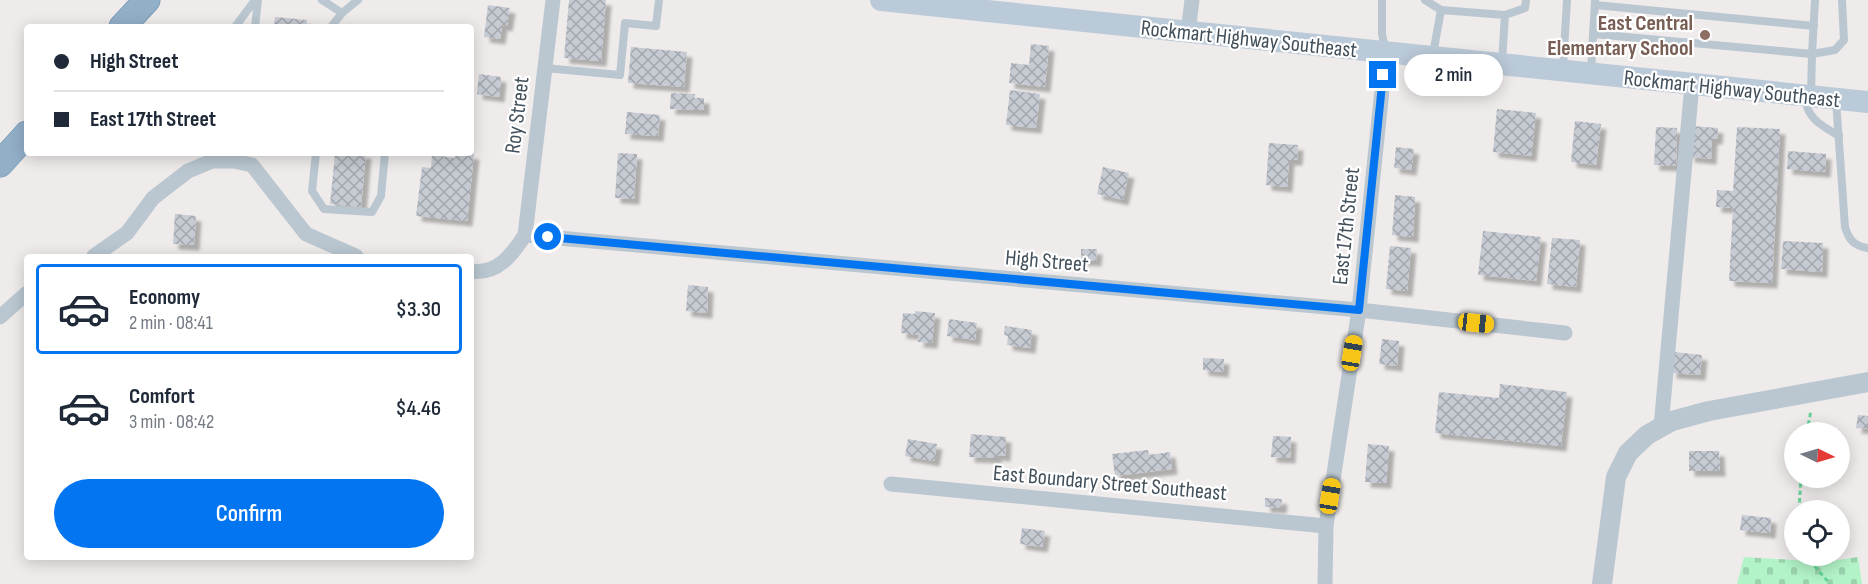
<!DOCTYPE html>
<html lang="en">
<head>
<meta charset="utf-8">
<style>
  :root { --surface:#fff; --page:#f2f2f3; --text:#1f2937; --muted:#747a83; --line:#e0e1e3; --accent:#0375f0 }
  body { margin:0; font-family:"Sofia Sans Condensed",sans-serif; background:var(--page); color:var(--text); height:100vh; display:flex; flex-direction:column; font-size:22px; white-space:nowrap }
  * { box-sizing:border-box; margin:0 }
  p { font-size:20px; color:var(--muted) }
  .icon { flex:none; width:33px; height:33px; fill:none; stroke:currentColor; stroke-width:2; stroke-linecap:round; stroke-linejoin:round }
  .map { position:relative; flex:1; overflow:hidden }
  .side { position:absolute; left:24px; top:254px; width:450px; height:306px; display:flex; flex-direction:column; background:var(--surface); border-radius:6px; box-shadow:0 3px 15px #0003 }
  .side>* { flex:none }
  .guide { position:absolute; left:24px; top:24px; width:450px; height:132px; border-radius:6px; box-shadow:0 3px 15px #0003; display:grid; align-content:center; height:132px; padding:0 30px; background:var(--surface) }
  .needle { width:39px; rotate:95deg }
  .buttons { position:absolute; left:1784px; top:422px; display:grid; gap:12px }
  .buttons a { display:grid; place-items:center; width:66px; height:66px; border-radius:50%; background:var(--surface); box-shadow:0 3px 15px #0003; font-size:30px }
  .end { position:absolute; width:27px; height:27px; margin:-14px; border:8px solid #0375f0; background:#fff; box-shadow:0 0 0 3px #fff }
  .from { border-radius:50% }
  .bubble { position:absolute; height:42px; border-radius:21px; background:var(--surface); box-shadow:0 3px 15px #0003; font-size:20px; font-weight:600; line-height:42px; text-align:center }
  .car { position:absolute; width:18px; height:36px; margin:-18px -9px; border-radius:8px; box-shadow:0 0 4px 2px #0007; background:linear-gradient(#f5c518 24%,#345 0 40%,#f5c518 0 76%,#345 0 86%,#f5c518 0) }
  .guide b { display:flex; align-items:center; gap:21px; height:57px; font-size:22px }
  .guide b+b { border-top:2px solid var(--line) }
  .guide i { width:15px; height:15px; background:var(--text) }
  ul { padding:10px 0 0; list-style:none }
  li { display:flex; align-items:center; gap:18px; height:90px; margin:0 12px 9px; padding:0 18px; border:3px solid transparent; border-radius:6px }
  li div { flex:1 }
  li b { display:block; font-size:22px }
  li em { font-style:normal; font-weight:600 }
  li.on { border-color:var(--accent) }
  li>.icon { width:54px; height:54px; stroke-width:1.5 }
  .action { display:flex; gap:12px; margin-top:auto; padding:12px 30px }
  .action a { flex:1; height:69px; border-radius:36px; background:var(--accent); color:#fff; font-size:24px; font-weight:600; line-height:69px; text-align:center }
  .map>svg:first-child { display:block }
  .cemetery { fill:url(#cemetery-stones) }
  .building { fill:url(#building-cross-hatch); filter:url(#shadow) }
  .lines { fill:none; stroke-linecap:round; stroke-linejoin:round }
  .trunk-casing { stroke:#678cad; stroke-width:27 }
  .path { stroke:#66d599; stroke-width:3; stroke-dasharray:4.5 3; stroke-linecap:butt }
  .service { stroke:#bac7d0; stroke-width:8 }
  .minor { stroke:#bac7d0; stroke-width:15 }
  .tertiary { stroke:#bac7d0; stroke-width:20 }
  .secondary { stroke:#bbcad8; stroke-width:22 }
  .trunk { stroke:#92afc8; stroke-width:26 }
  .route { stroke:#0375f0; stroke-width:8 }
  .education-dot { fill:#8d6e63; stroke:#fff; stroke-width:2 }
  .labels { text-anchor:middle; stroke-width:4.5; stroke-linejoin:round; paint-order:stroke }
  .education-label { font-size:22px; font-weight:bold; fill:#785e54; stroke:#fff; text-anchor:end }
  .street-label { font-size:22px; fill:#42505b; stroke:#fff }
</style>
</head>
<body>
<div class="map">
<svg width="1868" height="584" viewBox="0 0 1868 584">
  <defs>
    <pattern id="cemetery-stones" width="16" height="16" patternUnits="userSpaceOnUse" patternTransform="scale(1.5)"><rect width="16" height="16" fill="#b2f3c8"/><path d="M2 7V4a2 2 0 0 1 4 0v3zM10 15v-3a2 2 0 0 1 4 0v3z" fill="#9ad2ae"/></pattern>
    <pattern id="building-cross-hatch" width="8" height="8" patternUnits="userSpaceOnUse" patternTransform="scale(1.5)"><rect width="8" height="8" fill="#c6cad2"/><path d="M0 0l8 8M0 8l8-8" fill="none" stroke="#a2a6ad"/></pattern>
    <filter id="shadow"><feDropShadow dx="5.5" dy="5.5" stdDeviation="1.5" flood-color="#0004"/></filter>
  </defs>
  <rect width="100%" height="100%" fill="#efebeb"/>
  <path class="cemetery" d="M1744,557L1825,562L1858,557L1862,584H1737Z"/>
  <g class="building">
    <path d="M569,0H606L601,61L564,58Z"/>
    <path d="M488,5L510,8L507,26L502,25L500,39L484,37Z"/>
    <path d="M275,17L307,20V27H274Z"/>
    <path d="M1031,44L1049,46L1045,87L1009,83L1011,63L1029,65Z"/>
    <path d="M631,47L687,52L684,87L628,83Z"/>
    <path d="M479,74L501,77L499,97L477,94Z"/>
    <path d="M1010,90L1040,94L1036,128L1006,125Z"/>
    <path d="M671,93L695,94L694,98H704V110L670,109Z"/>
    <path d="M1497,109L1536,113L1531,156L1493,152Z"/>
    <path d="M627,112L660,115L658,136L625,134Z"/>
    <path d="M1575,121L1601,124L1596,165L1571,162Z"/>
    <path d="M1691,126L1718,128L1717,139H1712L1711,159L1689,157Z"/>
    <path d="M1656,127L1677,128L1676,166L1654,165Z"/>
    <path d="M1737,127L1780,129L1772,283L1729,281L1733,208L1716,207L1717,190L1733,191Z"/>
    <path d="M1269,143L1298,145L1297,160H1289L1287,187L1266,185Z"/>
    <path d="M1396,147L1414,149L1411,170L1394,168Z"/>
    <path d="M1788,151L1826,154L1825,172L1787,169Z"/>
    <path d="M335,153H366L361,207L330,204Z"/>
    <path d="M456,153L474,154L467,221L416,216L422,167L431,168L432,155L455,158Z"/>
    <path d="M618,153L637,154L634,199L615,198Z"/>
    <path d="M1103,167L1129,173L1123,200L1097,194Z"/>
    <path d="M1395,195L1415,197L1413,237L1392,235Z"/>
    <path d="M175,214L196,216L194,245L173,244Z"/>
    <path d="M1483,231L1541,237L1536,281L1478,275Z"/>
    <path d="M1552,238L1580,240L1576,287L1547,284Z"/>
    <path d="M1783,241L1823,243L1822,272L1781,269Z"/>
    <path d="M1390,246L1411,248L1407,291L1386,289Z"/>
    <path d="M1081,249H1097L1096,261L1081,260Z"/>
    <path d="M688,285L708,287L707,313L686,311Z"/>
    <path d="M915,311L935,313L932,343L918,342L919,335L901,333L903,313L915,314Z"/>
    <path d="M949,319L977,323L975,340L947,336Z"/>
    <path d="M1005,326L1032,330L1030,348L1007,345L1008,336L1004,335Z"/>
    <path d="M1382,339L1399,341L1397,366L1379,364Z"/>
    <path d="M1673,352L1702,355L1700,375L1671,373Z"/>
    <path d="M1203,358L1224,359L1223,372L1203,370Z"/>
    <path d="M1500,384L1567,392L1561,446L1435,433L1439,392L1499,398Z"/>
    <path d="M1858,415L1868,416V429L1856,428Z"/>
    <path d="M971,434L1006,437L1005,456L996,455V458L969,457Z"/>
    <path d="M1273,436L1291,437L1290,458L1271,457Z"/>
    <path d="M908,439L937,444L934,461L905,456Z"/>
    <path d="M1368,444L1389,446L1386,483L1365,482Z"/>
    <path d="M1148,450L1149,455L1170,452L1172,469L1115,476L1112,454Z"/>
    <path d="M1689,451H1719L1720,471H1689Z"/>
    <path d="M1265,498L1282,499L1281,508L1265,507Z"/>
    <path d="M1742,515L1771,518L1770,533L1740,530Z"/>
    <path d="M1022,528L1045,531L1042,547L1020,544Z"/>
  </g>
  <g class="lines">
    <g class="trunk-casing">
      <g id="trunk">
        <path d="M122,27L147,0"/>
        <path d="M0,164L27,134"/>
      </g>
    </g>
    <g class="path">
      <path d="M1807,432L1811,410"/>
      <path d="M1799,510L1801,477"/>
      <path d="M1805,555L1830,584"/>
    </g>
    <g class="service">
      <path d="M322,0L342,13L358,0"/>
      <path d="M1382,0V34L1385,49"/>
      <path d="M1425,0L1441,10"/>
      <path d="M1815,0L1812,54L1835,50L1844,40L1842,0"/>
      <path d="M1595,5L1814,26"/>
      <path d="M1505,15L1525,8L1526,0"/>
      <path d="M235,27L255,0"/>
      <path d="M255,27L258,0"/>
      <path d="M331,27L342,13"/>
      <path d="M1594,34L1812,54L1811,95"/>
      <path d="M1433,54L1441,10L1505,15L1502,62"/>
      <path d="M1563,67L1567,0"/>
      <path d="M545,68L620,75L625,23L656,26L659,0"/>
      <path d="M1591,72L1595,0"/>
      <path d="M1805,97C1807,119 1821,125 1839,136"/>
      <path d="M1836,100L1845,227C1849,240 1854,246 1868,248"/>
      <path d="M316,153L312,191L324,209L372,212L381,196L385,153"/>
    </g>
    <g class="minor">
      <path d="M1188,33L1192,0"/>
      <path d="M525,235L1359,310L1565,333"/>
      <path d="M94,256L127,233L153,198L188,171L212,161H234L252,165L306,234L356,256"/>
      <path d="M471,271C497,275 512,255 525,235L553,0"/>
      <path d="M0,317L27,293"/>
      <path d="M1661,427L1692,84"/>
      <path d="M891,484L1326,526"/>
      <path d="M1325,584L1326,526L1359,310L1386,52"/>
    </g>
    <path class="tertiary" d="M1602,584L1616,477L1628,453L1647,435L1672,421L1709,411L1868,382"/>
    <path class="secondary" d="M881,0L1868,102"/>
    <use href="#trunk" class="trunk"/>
  </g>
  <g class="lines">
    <path class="route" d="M548,237L1359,310L1383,75"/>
  </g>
  <circle class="education-dot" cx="1705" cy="35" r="6"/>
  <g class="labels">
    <g class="education-label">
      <text x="1693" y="30">East Central<tspan x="1693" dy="25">Elementary School</tspan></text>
    </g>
    <g class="street-label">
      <text transform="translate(1249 38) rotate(6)" y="8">Rockmart Highway Southeast</text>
      <text transform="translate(1732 88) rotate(6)" y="8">Rockmart Highway Southeast</text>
      <text transform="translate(516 115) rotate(-83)" y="8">Roy Street</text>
      <text transform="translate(1345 226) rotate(-84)" y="8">East 17th Street</text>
      <text transform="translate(1047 260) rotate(5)" y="8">High Street</text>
      <text transform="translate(1110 482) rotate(5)" y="8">East Boundary Street Southeast</text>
    </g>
  </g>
</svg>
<div class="buttons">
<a><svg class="needle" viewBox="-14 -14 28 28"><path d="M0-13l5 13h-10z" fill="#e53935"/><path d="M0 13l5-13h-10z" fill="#747a83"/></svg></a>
<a><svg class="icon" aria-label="locate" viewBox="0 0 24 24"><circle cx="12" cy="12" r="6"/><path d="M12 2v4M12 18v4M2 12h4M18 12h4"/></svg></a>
</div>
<i class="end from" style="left:548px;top:237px"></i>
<i class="end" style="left:1383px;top:75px"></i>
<div class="bubble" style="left:1404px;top:54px;width:99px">2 min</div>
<i class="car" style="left:1476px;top:323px;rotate:96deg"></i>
<i class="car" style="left:1352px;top:353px;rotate:9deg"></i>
<i class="car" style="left:1330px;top:496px;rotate:9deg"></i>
<div class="guide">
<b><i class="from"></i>High Street</b>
<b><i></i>East 17th Street</b>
</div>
<section class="side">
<ul>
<li class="on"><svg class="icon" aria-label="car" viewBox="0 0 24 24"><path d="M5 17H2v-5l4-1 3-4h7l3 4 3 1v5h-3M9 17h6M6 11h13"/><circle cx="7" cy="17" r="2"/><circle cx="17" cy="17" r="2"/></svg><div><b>Economy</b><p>2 min · 08:41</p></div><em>$3.30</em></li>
<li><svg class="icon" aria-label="car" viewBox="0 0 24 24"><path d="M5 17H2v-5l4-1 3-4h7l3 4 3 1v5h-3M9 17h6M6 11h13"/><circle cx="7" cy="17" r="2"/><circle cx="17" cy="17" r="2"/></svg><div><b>Comfort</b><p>3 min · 08:42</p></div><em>$4.46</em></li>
</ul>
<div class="action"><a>Confirm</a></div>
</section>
</div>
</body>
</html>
